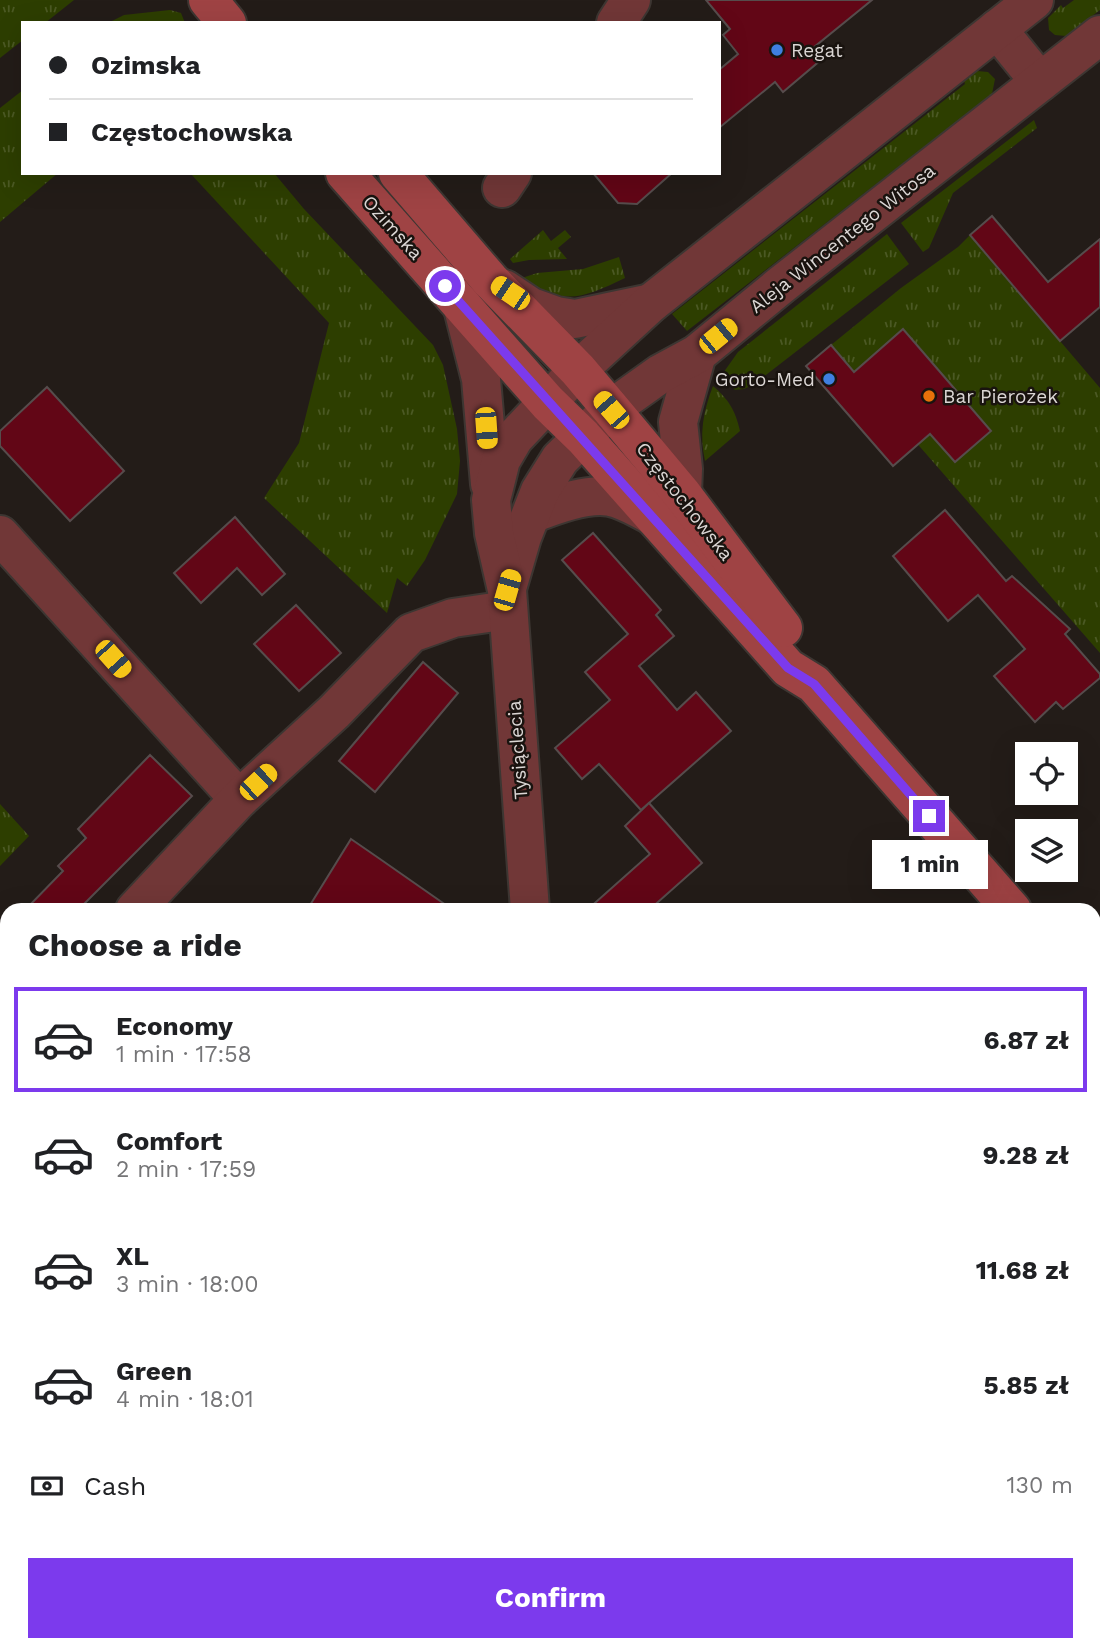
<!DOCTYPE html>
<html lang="en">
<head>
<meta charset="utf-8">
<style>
  :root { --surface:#fff; --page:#f2f2f2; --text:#202124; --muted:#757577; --line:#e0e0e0; --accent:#7c3aed }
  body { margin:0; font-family:"Work Sans",sans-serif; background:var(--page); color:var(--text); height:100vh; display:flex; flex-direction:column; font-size:26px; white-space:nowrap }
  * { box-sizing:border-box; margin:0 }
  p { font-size:23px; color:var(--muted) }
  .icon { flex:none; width:38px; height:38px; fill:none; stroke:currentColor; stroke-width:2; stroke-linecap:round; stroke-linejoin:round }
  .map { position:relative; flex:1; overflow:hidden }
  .panel { position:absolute; left:0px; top:903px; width:1101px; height:749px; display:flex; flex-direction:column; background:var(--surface); border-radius:21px 21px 0 0; box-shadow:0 7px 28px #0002 }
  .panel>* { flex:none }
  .top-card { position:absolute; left:21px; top:21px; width:700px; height:154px; border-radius:0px; box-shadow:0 7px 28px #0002; display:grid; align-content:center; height:154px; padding:0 28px; background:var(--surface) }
  .buttons { position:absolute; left:1015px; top:742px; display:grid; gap:14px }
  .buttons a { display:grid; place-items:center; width:63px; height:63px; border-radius:0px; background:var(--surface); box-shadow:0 7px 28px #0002; font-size:35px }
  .end { position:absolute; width:32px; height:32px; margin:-16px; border:9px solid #7c3aed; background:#fff; box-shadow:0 0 0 4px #fff }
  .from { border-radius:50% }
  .bubble { position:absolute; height:49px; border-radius:0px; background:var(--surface); box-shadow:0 7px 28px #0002; font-size:23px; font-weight:700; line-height:49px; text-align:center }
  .car { position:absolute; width:21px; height:42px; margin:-21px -10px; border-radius:9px; box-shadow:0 0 5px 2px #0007; background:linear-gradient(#f5c518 24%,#345 0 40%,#f5c518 0 76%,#345 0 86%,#f5c518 0) }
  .top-card b { display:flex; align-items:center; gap:24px; height:66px; font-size:26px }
  .top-card b+b { border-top:2px solid var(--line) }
  .top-card i { width:18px; height:18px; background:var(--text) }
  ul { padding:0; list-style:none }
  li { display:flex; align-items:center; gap:21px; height:105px; margin:0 14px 10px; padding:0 14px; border:4px solid transparent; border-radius:0px }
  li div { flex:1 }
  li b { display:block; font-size:26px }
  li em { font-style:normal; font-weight:700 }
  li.current { border-color:var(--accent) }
  li>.icon { width:63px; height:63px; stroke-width:1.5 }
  h2 { padding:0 28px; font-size:32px; line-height:84px }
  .pay { display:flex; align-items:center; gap:18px; height:77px; padding:0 28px; font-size:26px }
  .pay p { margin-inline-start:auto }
  .button { display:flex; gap:14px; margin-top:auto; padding:14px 28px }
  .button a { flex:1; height:80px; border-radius:0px; background:var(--accent); color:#fff; font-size:28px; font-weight:700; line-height:80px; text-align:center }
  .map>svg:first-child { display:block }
  .grass { fill:url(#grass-tufts) }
  .building { fill:#620616; stroke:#564c4c; stroke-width:2 }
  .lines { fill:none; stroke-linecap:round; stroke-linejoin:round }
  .minor-casing { stroke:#3d3632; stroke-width:42 }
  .tertiary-casing { stroke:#3d3632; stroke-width:42 }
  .secondary-casing { stroke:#3d3632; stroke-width:42 }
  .minor { stroke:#713737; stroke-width:38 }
  .tertiary { stroke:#713737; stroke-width:38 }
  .secondary { stroke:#9f4344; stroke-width:38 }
  .route { stroke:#7c3aed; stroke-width:9 }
  .shop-dot { fill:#3f7fe0; stroke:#19130f; stroke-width:2.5 }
  .food-dot { fill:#e8710a; stroke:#19130f; stroke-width:2.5 }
  .labels { text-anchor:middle; stroke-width:5; stroke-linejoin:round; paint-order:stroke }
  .poi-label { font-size:19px; fill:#dbd6d4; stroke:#19130f; text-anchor:start }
  .street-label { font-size:19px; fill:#dbd6d4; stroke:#19130f }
</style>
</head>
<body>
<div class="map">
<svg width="1100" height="1652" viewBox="0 0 1100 1652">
  <defs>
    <pattern id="grass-tufts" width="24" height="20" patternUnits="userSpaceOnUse" patternTransform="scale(1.75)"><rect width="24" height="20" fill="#2d3e00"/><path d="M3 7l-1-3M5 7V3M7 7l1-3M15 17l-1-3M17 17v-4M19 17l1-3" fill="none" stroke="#4b5924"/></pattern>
  </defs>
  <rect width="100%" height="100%" fill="#231c18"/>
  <g class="grass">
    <path d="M0,0H74L45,23H23V40L0,58Z"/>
    <path d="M1074,0H1100V10L1066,36L1055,35L1049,30L1048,18L1061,5L1063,8Z"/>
    <path d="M170,10L181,13L185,23H108L124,15Z"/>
    <path d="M977,71L988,72L995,79L992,94L687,331L672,314L965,84L964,81Z"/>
    <path d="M23,90V173H58L0,222V108Z"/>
    <path d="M1034,120L1037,128L953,193L929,248L923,252L901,223Z"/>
    <path d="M190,173H274L304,209L433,345L443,365L457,429L460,461L457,494L425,560L407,586L397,578L387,613L264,498L299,443L329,323Z"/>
    <path d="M543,230L551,241L565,230L571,237L558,248L567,259L529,260L513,263L510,259Z"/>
    <path d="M887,234L909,264L753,385L744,389L735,390L721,376L738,352Z"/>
    <path d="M970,235L1100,388V653L831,345L901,288L958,247Z"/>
    <path d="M619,257L625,278C581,299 564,306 522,278L537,273L583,269Z"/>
    <path d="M713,386C729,400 735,410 740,431L705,461C699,434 703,412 713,386Z"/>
    <path d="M0,804L29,836L0,866Z"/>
    <path d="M0,939L7,945V1040L0,1047Z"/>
    <path d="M0,1220L7,1225V1448L0,1443Z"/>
  </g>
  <g class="building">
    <path d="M706,0H872L813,48L822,59L783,92L775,82L719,128V70L738,54L723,35L730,29Z"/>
    <path d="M593,173H672L637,204L618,203Z"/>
    <path d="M992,216L1048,282L1100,239V307L1060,341L970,235Z"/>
    <path d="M903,329L991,431L955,462L930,434L893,466L806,366L831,345L854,372Z"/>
    <path d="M47,387L124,471L70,521L0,446V431Z"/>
    <path d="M945,510L1006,581L1012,576L1070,629L1065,634L1100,674V678L1063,709L1056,702L1035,722L994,676L1025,649L978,595L948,621L893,556Z"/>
    <path d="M235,517L285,574L262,595L237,568L201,603L174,573Z"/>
    <path d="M593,533L661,610L656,615L674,636L639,666L677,710L696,692L731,731L641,810L599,764L582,779L555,748L610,700L585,672L628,634L562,560Z"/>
    <path d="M296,605L341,653L299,691L254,644Z"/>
    <path d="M423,662L458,693L375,792L339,761Z"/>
    <path d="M150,755L192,796L78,910H25L63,871L58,866L86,838L78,829Z"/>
    <path d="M649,803L702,863L649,910H587L650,854L625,826Z"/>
    <path d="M351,839L380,859L453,910H307Z"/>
  </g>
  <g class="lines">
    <g class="minor-casing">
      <g id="minor">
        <path d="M616,23L631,0"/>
        <path d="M502,188L512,173"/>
        <path d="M0,535L239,799"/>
        <path d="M135,910L239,799L334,712L411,633L453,618L508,610"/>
        <path d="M0,1047L7,1040"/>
      </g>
    </g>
    <g class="tertiary-casing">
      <g id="tertiary">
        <path d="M997,29L1040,82"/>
        <path d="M504,289L531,307L556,316L575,319L651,303"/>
        <path d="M462,304L481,379L490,484"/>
        <path d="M682,494L683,469L678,422L697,354"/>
        <path d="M532,514C554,505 594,490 618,499C630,503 642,510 653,516"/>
        <path d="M508,585L522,537L540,491L560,459L611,409L660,374L697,354L781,285L1100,35"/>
        <path d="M530,910L507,590L494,533L491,500L501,460L514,438L578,370L651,303L1034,0"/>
        <path d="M588,1645L589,1652"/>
      </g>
    </g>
    <g class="secondary-casing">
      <g id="secondary">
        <path d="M208,0L227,23"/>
        <path d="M345,173L548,403L583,437L788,668L814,684L1012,910"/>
        <path d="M398,173L490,280L578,370L611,409L682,494L783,628"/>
        <path d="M1094,1003L1100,1010"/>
      </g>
    </g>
    <use href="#minor" class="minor"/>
    <use href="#tertiary" class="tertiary"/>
    <use href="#secondary" class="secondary"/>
  </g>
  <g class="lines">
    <path class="route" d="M445,286L788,668L814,684L929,816"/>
  </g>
  <g class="shop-dot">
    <circle cx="777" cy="50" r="7"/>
    <circle cx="829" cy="379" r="7"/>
  </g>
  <circle class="food-dot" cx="929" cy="396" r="7"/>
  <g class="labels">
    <g class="poi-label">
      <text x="791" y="57">Regat</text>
      <text x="815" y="386" text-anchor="end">Gorto-Med</text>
      <text x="943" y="403">Bar Pierożek</text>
    </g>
    <g class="street-label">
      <text transform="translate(393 227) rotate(48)" y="7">Ozimska</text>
      <text transform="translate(842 238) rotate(-38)" y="7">Aleja Wincentego Witosa</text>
      <text transform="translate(685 501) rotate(52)" y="7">Częstochowska</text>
      <text transform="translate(517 750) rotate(-94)" y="7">Tysiąclecia</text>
    </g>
  </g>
</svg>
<div class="buttons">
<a><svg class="icon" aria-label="locate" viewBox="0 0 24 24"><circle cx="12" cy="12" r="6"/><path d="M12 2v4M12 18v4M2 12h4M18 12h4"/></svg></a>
<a><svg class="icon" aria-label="layers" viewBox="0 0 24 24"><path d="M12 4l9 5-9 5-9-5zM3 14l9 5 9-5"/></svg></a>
</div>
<i class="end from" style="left:445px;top:286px"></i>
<i class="end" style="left:929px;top:816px"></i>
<div class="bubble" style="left:872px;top:840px;width:116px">1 min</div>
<i class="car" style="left:510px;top:293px;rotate:304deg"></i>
<i class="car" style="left:718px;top:336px;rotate:51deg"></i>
<i class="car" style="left:611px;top:410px;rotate:319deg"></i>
<i class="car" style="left:486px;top:428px;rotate:176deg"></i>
<i class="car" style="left:507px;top:590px;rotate:16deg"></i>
<i class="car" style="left:113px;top:659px;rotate:138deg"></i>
<i class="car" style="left:258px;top:782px;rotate:47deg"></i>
<div class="top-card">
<b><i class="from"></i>Ozimska</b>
<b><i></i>Częstochowska</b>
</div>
<section class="panel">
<h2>Choose a ride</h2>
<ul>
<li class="current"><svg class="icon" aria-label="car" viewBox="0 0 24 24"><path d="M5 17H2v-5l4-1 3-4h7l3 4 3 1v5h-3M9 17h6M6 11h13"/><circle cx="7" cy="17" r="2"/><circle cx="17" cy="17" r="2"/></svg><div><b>Economy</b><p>1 min · 17:58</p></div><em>6.87 zł</em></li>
<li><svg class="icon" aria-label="car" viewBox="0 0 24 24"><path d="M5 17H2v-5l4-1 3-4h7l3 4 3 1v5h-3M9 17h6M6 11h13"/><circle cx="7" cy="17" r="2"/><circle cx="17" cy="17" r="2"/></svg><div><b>Comfort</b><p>2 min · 17:59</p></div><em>9.28 zł</em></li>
<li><svg class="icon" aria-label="car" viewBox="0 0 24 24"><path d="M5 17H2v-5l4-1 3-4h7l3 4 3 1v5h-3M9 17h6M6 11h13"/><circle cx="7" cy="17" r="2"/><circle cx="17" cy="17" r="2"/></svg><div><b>XL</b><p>3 min · 18:00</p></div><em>11.68 zł</em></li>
<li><svg class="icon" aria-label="car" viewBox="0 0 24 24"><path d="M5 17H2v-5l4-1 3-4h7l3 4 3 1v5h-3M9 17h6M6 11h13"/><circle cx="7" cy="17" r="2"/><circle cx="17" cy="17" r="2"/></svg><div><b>Green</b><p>4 min · 18:01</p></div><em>5.85 zł</em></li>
</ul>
<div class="pay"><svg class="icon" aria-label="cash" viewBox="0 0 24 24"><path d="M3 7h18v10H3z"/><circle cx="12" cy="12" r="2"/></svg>Cash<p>130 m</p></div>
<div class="button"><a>Confirm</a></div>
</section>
</div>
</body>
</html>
